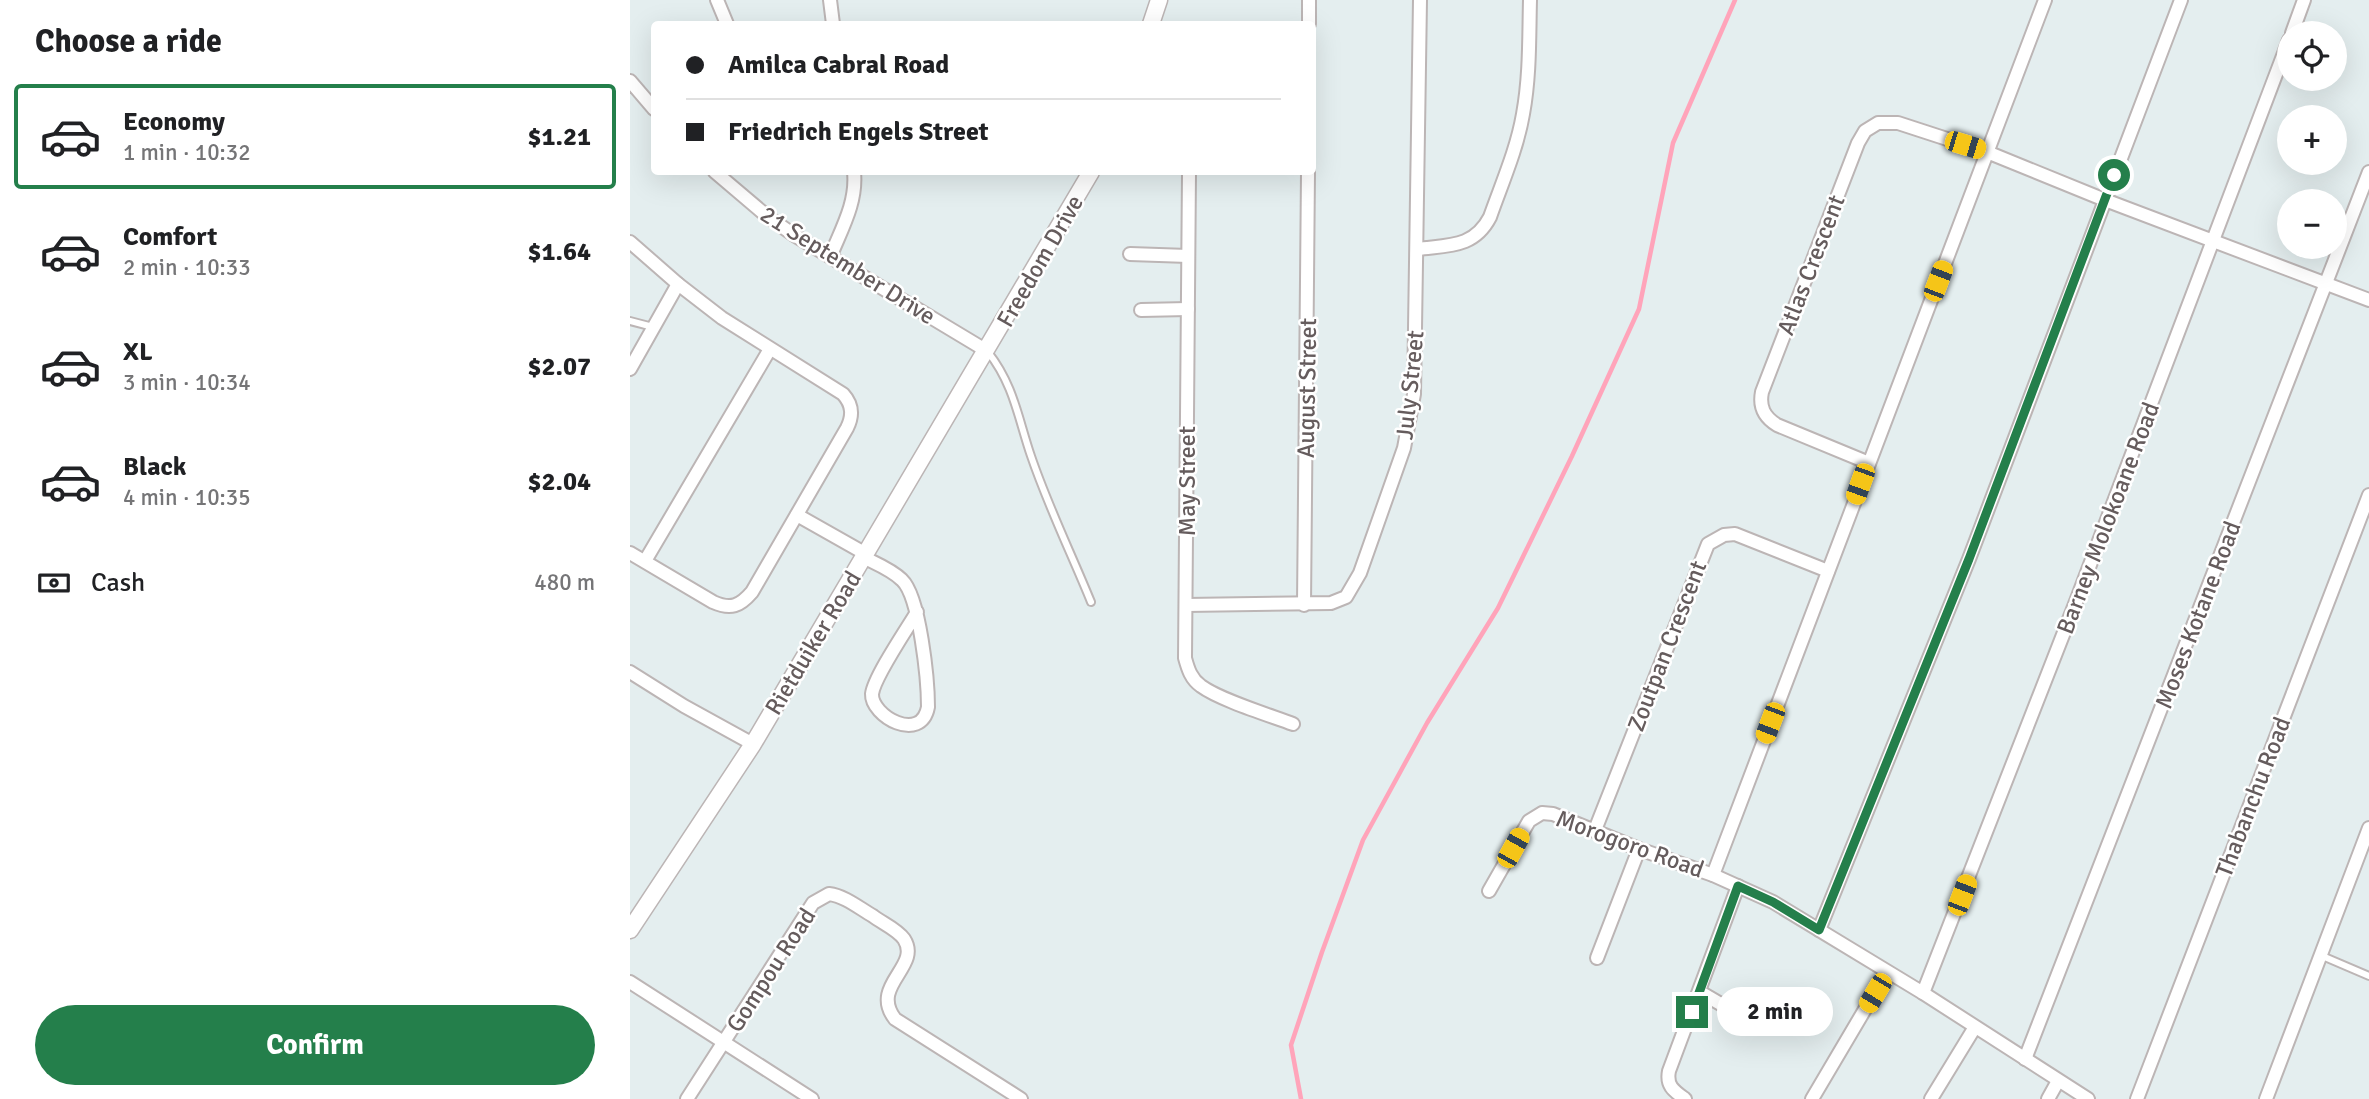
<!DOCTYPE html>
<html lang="en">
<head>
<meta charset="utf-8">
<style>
  :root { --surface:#fff; --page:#f6f6f6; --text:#202124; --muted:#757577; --line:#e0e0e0; --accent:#247f4b }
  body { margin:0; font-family:Signika,sans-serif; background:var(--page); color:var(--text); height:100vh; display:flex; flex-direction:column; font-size:26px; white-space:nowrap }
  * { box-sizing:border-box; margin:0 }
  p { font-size:23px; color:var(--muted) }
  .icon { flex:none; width:38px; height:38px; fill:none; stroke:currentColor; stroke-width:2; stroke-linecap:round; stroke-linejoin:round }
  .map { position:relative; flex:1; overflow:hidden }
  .panel { display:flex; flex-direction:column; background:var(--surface); width:630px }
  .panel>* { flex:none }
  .guide { position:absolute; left:21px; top:21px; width:665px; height:154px; border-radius:7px; box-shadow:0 7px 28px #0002; display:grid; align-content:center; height:154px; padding:0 35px; background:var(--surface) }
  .controls { position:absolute; left:1647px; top:21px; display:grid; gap:14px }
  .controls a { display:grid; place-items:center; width:70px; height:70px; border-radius:50%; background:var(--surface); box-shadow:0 7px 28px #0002; font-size:35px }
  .end { position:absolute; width:32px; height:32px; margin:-16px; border:9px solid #247f4b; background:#fff; box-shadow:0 0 0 4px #fff }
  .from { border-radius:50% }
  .bubble { position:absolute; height:49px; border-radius:24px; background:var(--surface); box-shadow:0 7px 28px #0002; font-size:23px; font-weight:700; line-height:49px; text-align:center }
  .car { position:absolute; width:21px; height:42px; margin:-21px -10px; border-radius:9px; box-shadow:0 0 5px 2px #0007; background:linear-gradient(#f5c518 24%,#345 0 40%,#f5c518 0 76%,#345 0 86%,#f5c518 0) }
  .guide b { display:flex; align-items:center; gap:24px; height:66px; font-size:26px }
  .guide b+b { border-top:2px solid var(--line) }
  .guide i { width:18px; height:18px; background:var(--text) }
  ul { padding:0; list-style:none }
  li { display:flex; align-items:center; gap:21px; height:105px; margin:0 14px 10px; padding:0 21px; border:4px solid transparent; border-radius:7px }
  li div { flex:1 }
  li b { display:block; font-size:26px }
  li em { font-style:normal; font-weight:700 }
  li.selected { border-color:var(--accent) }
  li>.icon { width:63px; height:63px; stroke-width:1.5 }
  h2 { padding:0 35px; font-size:32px; line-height:84px }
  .pay { display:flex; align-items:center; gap:18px; height:77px; padding:0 35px; font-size:26px }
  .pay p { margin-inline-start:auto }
  .action { display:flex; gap:14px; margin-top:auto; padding:14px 35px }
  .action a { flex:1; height:80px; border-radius:42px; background:var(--accent); color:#fff; font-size:28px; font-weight:700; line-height:80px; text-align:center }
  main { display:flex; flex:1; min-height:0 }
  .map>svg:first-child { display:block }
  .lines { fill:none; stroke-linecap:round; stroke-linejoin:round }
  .stream { stroke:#ffa4ba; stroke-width:4.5 }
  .service-casing { stroke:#bcb5b5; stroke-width:10 }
  .minor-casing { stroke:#bcb5b5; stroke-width:16 }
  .tertiary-casing { stroke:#bcb5b5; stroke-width:19 }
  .service { stroke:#fff; stroke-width:6 }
  .minor { stroke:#fff; stroke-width:12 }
  .tertiary { stroke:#fff; stroke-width:16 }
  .route { stroke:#247f4b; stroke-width:9 }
  .labels { text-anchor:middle; stroke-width:5; stroke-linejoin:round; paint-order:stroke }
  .street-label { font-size:24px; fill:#655c5d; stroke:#fff }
</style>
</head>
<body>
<main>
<section class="panel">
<h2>Choose a ride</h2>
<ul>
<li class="selected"><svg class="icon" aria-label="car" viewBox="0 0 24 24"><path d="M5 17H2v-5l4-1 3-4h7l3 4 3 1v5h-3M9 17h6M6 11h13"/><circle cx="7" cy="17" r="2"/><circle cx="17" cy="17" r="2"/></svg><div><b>Economy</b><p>1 min · 10:32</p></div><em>$1.21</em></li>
<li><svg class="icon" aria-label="car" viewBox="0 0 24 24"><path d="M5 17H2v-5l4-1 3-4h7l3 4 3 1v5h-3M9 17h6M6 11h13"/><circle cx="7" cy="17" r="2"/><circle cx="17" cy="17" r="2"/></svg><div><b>Comfort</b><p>2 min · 10:33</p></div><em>$1.64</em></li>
<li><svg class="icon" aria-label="car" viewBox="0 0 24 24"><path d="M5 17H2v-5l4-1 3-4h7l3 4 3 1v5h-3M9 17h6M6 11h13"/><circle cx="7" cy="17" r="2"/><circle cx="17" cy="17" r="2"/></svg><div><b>XL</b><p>3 min · 10:34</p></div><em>$2.07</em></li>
<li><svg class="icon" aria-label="car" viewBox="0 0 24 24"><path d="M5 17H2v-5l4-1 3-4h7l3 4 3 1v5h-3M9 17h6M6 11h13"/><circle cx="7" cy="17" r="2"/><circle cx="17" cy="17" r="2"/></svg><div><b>Black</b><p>4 min · 10:35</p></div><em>$2.04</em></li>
</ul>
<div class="pay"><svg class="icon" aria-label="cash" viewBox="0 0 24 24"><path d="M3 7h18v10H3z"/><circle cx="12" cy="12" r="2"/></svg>Cash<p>480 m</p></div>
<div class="action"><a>Confirm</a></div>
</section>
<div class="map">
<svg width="1739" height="1099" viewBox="0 0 1739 1099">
  <rect width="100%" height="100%" fill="#e4eeef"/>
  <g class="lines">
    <path class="stream" d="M671,1099L661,1045L692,952L733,840L797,723L868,608L942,456L1009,309L1043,143L1105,0"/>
    <g class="service-casing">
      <g id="service">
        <path d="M0,321L23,327"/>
        <path d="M358,352C384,385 388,418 401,456C418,506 441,553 461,602"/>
        <path d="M1690,955L1739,976"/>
      </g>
    </g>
    <g class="minor-casing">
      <g id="minor">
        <path d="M87,0L97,24"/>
        <path d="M200,0L203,24"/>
        <path d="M679,24V0"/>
        <path d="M1662,33L1674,0"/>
        <path d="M0,81L24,109"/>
        <path d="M85,172L138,217L164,235L357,351"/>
        <path d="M559,172L555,658C558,669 561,679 571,686C590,700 639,715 663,724"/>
        <path d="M0,242L48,284L92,318L213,394C223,405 223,416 217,428L122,592C110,606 101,610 83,602L0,553"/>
        <path d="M788,249C818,245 844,248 860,217C872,183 887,149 893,114C900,76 899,38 900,0"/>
        <path d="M500,254L558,256"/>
        <path d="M201,255C212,228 227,202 224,172"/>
        <path d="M511,310L558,309"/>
        <path d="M0,369L48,284"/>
        <path d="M1239,463L1147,425C1134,417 1129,407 1132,392L1228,143L1235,131L1248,123H1268L1357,152L1475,200L1739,300"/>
        <path d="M167,515L236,554"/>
        <path d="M235,558C247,564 262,570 272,580C290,597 298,681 298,707C291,744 241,716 242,694C244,677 277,629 287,612"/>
        <path d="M15,561L140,349"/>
        <path d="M556,605L701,603L716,597L730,573L774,448L784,394L790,0"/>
        <path d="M674,605L678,172"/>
        <path d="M0,672L54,706L123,744"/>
        <path d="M965,830L1078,544L1094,535L1105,534L1198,571"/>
        <path d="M1083,875L1415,0"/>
        <path d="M859,891L899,821L912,813L923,814L1009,849L1083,875L1143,902L1293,993L1458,1099"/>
        <path d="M1189,930L1339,559L1551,0"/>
        <path d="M967,958L1009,849"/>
        <path d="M0,982L182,1099"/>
        <path d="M1070,992L1130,1027"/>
        <path d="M1293,993L1447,599L1659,40"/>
        <path d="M1395,1059L1739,172"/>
        <path d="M57,1099L183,903L199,894C215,896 229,908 243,916C252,923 267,929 274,939C292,967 239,985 265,1019L391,1099"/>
        <path d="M1055,1099C1044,1091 1036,1086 1039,1071L1108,886"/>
        <path d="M1182,1099L1257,972"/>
        <path d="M1301,1099L1345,1027"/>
        <path d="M1418,1099L1428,1081"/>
        <path d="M1507,1099L1739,495"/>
        <path d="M1636,1099L1739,828"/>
      </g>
    </g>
    <g class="tertiary-casing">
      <g id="tertiary">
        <path d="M521,24L529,0"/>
        <path d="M0,930L123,744L461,172"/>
      </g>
    </g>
    <use href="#service" class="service"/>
    <use href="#minor" class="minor"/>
    <use href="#tertiary" class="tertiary"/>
  </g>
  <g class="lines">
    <path class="route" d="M1062,1012L1108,886L1143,902L1189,930L1339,559L1484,175"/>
  </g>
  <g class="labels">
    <g class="street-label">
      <text transform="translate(410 261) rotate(-60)" y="8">Freedom Drive</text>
      <text transform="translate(218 265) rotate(32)" y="8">21 September Drive</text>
      <text transform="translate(1181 265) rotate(-69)" y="8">Atlas Crescent</text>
      <text transform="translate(780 385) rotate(-84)" y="8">July Street</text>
      <text transform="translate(677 388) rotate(-89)" y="8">August Street</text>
      <text transform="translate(557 481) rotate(-90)" y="8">May Street</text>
      <text transform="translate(1478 518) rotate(-69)" y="8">Barney Molokoane Road</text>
      <text transform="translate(1568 615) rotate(-69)" y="8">Moses Kotane Road</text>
      <text transform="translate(183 643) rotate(-59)" y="8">Rietduiker Road</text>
      <text transform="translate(1037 646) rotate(-69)" y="8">Zoutpan Crescent</text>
      <text transform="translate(1623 797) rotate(-69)" y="8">Thabanchu Road</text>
      <text transform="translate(1000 844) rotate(20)" y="8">Morogoro Road</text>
      <text transform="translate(141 970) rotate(-57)" y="8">Gompou Road</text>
    </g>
  </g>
</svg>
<div class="controls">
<a><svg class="icon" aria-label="locate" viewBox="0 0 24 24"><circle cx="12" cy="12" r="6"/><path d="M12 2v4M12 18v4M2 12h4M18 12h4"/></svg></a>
<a>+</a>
<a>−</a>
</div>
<i class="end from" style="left:1484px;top:175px"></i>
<i class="end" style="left:1062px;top:1012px"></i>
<div class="bubble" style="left:1087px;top:987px;width:116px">2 min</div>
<i class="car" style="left:1335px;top:145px;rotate:107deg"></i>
<i class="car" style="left:1308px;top:281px;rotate:21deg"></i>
<i class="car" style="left:1230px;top:484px;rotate:200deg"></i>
<i class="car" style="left:1140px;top:723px;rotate:201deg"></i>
<i class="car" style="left:883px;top:848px;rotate:29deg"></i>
<i class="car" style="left:1332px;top:895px;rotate:21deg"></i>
<i class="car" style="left:1245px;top:993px;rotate:211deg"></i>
<div class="guide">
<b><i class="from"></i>Amilca Cabral Road</b>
<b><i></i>Friedrich Engels Street</b>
</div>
</div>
</main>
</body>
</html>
